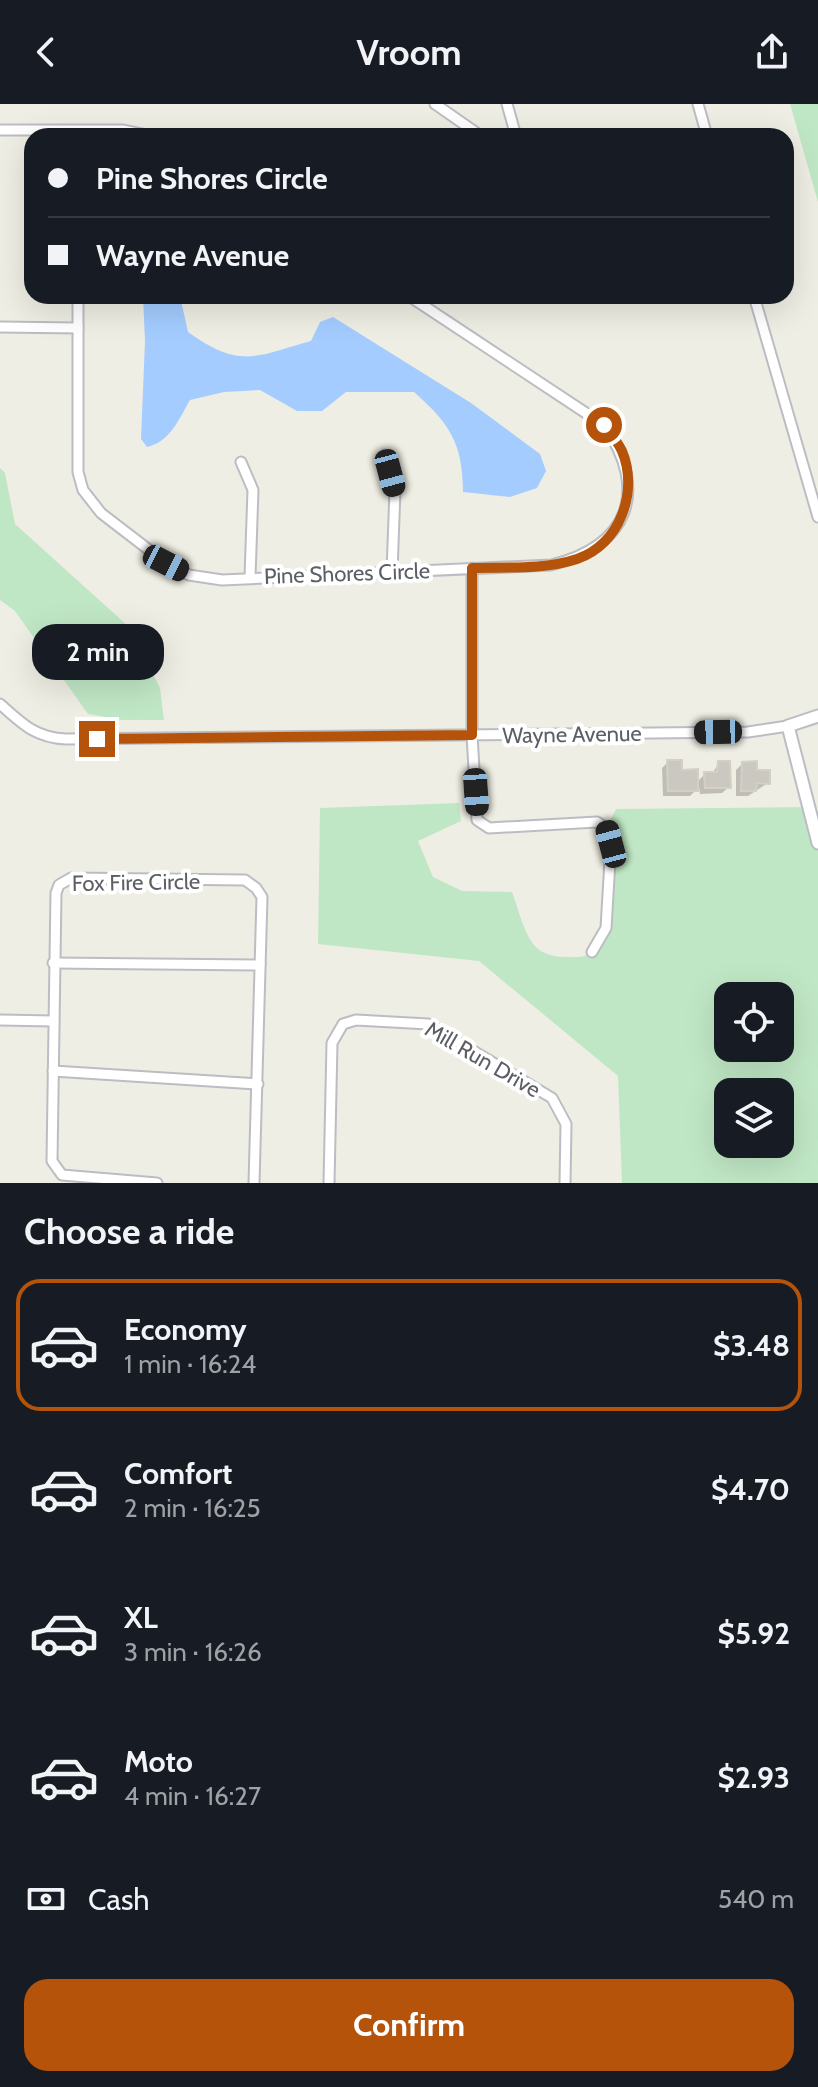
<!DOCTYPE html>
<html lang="en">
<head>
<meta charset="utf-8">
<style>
  :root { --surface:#171b24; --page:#242831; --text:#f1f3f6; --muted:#9ea1a6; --line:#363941; --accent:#b45309 }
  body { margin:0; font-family:Cabin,sans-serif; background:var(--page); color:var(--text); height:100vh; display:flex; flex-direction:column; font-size:30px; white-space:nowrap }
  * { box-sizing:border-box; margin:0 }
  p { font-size:26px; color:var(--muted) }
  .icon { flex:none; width:44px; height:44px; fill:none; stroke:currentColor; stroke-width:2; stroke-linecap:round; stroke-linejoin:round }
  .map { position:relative; height:1079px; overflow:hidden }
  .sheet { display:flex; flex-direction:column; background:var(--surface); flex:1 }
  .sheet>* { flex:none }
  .top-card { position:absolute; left:24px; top:24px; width:770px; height:176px; border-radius:24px; box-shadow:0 8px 32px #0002; display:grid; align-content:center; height:176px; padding:0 24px; background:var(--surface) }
  .controls { position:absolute; left:714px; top:878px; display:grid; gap:16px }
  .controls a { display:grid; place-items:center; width:80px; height:80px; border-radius:16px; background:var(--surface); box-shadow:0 8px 32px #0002; font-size:40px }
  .end { position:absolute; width:36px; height:36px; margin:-18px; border:10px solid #b45309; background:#fff; box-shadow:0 0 0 4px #fff }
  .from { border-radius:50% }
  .bubble { position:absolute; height:56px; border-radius:24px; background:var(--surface); box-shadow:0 8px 32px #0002; font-size:26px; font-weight:700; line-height:56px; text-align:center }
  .car { position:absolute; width:24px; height:48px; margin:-24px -12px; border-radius:10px; box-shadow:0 0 6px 2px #0007; background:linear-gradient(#222 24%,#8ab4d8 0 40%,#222 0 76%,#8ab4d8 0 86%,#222 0) }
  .top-card b { display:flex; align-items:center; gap:28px; height:76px; font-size:30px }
  .top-card b+b { border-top:2px solid var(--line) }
  .top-card i { width:20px; height:20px; background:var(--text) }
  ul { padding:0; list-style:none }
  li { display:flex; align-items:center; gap:24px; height:132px; margin:0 16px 12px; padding:0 8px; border:4px solid transparent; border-radius:24px }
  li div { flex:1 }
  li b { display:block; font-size:30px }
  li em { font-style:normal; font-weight:700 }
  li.active { border-color:var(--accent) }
  li>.icon { width:72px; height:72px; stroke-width:1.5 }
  h2 { padding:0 24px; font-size:36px; line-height:96px }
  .pay { display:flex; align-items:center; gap:20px; height:88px; padding:0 24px; font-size:30px }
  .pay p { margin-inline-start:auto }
  .primary-button { display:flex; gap:16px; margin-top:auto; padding:16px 24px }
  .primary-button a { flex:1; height:92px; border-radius:24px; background:var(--accent); color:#fff; font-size:32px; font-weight:700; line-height:92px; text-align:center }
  header { display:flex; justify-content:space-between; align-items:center; height:104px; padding:0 24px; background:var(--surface); font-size:36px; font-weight:700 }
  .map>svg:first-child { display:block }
  .green { fill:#c0e7c5; fill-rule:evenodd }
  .water { fill:#a4ccff }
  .shadow { fill:#0003 }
  .building { fill:#cac8c1; stroke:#d4d0c2; stroke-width:2 }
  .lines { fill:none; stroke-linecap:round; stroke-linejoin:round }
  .minor-casing { stroke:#bcbdc3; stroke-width:13 }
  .tertiary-casing { stroke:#bcbdc3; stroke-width:15 }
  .minor { stroke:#fff; stroke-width:9 }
  .tertiary { stroke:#fff; stroke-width:11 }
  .route { stroke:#b45309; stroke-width:10 }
  .labels { text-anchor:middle; stroke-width:8; stroke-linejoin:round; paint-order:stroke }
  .street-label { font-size:22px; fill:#5c5f65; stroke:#fff }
</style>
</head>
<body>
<header><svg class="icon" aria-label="back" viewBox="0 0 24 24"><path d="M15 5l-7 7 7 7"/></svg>Vroom<svg class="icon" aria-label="share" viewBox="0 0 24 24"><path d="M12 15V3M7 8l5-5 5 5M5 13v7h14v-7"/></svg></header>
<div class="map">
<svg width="818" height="1079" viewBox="0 0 818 1079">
  <rect width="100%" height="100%" fill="#efeee4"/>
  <g class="green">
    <path d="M790,0H818V98Z"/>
    <path d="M0,364L5,369L15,420L128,522L160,584L164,616H122L88,610L15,507L0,496Z"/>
    <path d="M459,699L461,717L418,737L433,773L462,787L512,788C518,804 523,826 533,840C541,850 554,853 566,853C574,853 584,854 590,849C613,830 614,751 606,724L616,705L809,703L818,738V1079H622L618,972L479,857L318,840L320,704ZM728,892H780V944H728ZM728,988H780V1040H728Z"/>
  </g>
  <path class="water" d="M143,192H180L188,228C240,265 254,253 311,237L320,218L333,213L471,299L540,350L546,367L537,384L510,393L463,388C463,339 449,319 414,288H346L322,307H297L260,286L224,288L190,296C179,315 170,338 147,343L141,335L145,237Z"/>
  <g class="shadow">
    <path d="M668,658L696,679L705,670H712L719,659L729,683L722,689L700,690L699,683L690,692H663L662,664Z"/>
    <path d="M742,660L768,679L748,692H736V666Z"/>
  </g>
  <g class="building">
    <path d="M667,656H682V666L698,665V687H668Z"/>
    <path d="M718,657H730L731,684H705L704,668H717Z"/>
    <path d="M757,657V666H770V680L757,679L756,687H741L742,658Z"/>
  </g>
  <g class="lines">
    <g class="minor-casing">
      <g id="minor">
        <path d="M435,0L481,32"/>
        <path d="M507,0L516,32"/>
        <path d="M698,0L707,32"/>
        <path d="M0,26H123L152,32"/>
        <path d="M78,192V368L83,386L101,409L166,459L189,471L222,476L551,461C628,443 650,387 604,321L409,192"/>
        <path d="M754,192L818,413"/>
        <path d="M0,223L78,224"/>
        <path d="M385,351L395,386L392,468"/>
        <path d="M241,358L253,386L250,473"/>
        <path d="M472,464V631L477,716L489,724L597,718L606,724L611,740L606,824L592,848"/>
        <path d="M0,600C22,620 36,634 66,635L748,628L788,622"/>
        <path d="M53,859L260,861"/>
        <path d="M0,916L53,917"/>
        <path d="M53,967L258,980"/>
        <path d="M157,1079L62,1071L52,1057L56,789L59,781L71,774L245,776L256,784L262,793L254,1079"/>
        <path d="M329,1079L332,939L343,920L356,916L428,920L552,994L566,1020L565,1079"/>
      </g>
    </g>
    <g class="tertiary-casing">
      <path id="tertiary" d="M818,612L788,622L818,739"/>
    </g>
    <use href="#minor" class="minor"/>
    <use href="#tertiary" class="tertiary"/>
  </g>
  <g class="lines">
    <path class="route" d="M97,635L472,631V464C506,463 544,466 577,455C620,441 639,387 622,347C618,338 610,329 604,321"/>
  </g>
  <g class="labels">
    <g class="street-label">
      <text transform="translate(347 469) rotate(-2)" y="8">Pine Shores Circle</text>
      <text transform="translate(572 630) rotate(-1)" y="8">Wayne Avenue</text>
      <text transform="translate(136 778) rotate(-1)" y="8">Fox Fire Circle</text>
      <text transform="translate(483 955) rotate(30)" y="8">Mill Run Drive</text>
    </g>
  </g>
</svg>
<div class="controls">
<a><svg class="icon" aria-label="locate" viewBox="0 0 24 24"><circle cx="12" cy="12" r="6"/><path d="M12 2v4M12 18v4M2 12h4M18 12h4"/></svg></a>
<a><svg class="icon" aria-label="layers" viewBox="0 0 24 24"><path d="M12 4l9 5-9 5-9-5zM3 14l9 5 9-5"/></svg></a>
</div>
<i class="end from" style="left:604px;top:321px"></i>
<i class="end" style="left:97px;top:635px"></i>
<div class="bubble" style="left:32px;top:520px;width:132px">2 min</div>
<i class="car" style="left:390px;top:369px;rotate:165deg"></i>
<i class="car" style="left:166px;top:459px;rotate:117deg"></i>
<i class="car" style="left:718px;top:628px;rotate:269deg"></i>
<i class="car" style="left:476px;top:688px;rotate:176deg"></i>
<i class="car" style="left:611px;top:740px;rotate:345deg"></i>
<div class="top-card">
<b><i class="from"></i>Pine Shores Circle</b>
<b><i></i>Wayne Avenue</b>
</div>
</div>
<section class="sheet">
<h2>Choose a ride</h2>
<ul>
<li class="active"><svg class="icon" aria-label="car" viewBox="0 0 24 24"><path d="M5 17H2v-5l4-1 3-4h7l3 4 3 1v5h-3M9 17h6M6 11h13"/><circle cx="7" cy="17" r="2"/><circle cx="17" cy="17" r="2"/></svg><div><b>Economy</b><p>1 min · 16:24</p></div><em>$3.48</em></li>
<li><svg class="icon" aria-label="car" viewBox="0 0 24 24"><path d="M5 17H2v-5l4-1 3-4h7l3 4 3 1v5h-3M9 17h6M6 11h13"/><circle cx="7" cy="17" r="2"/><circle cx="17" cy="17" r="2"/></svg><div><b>Comfort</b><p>2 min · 16:25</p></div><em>$4.70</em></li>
<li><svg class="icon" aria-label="car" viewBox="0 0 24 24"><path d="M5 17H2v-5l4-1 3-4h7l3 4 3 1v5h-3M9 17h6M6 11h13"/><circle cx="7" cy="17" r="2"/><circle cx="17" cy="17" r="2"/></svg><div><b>XL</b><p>3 min · 16:26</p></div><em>$5.92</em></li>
<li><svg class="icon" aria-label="car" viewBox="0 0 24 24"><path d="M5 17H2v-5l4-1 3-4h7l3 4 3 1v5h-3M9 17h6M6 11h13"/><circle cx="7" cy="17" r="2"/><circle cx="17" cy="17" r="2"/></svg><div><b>Moto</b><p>4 min · 16:27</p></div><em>$2.93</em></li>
</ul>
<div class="pay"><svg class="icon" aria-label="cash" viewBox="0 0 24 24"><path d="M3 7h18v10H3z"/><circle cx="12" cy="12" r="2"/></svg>Cash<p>540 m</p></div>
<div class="primary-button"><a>Confirm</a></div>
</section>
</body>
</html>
